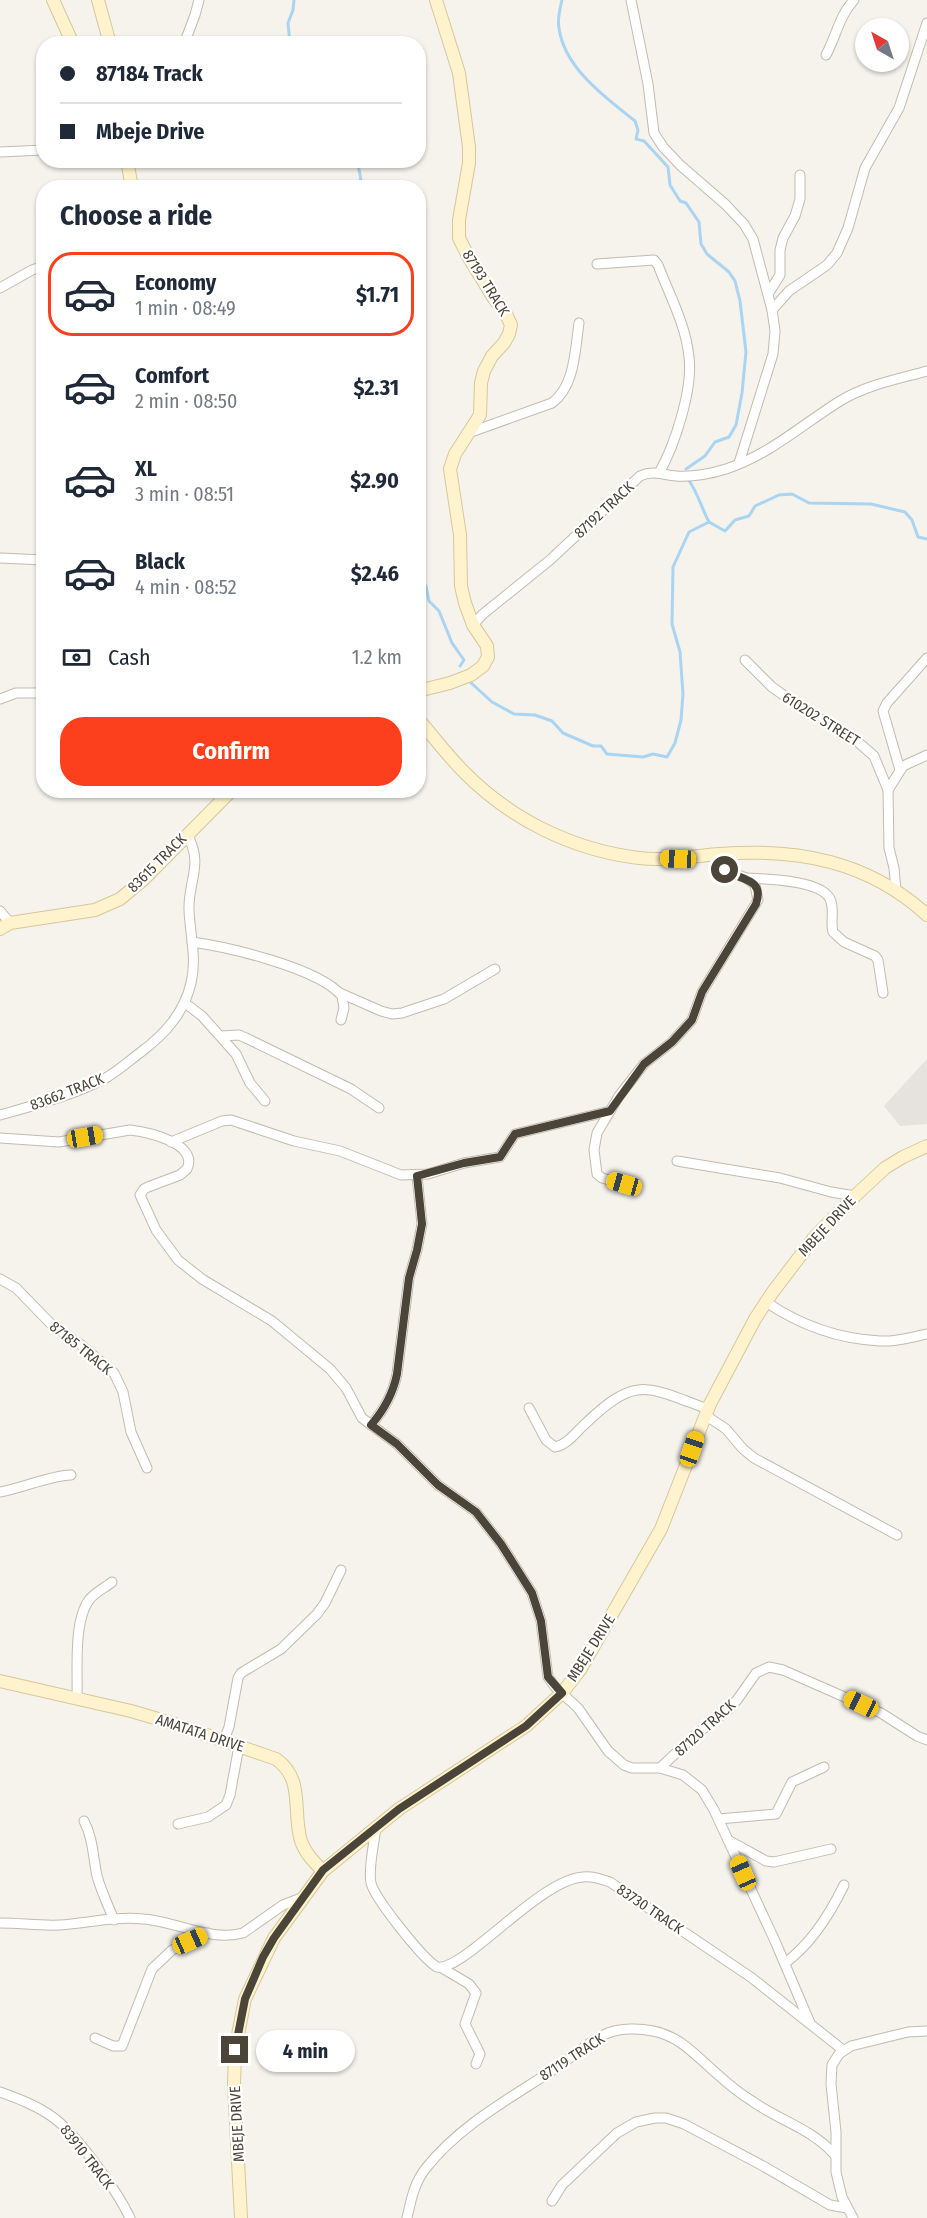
<!DOCTYPE html>
<html lang="en">
<head>
<meta charset="utf-8">
<style>
  :root { --surface:#fff; --page:#f2f2f3; --text:#1f2937; --muted:#747a83; --line:#e0e1e3; --accent:#fc3f1d }
  body { margin:0; font-family:"Fira Sans Condensed",sans-serif; background:var(--page); color:var(--text); height:100vh; display:flex; flex-direction:column; font-size:22px; white-space:nowrap }
  * { box-sizing:border-box; margin:0 }
  p { font-size:20px; color:var(--muted) }
  .icon { flex:none; width:33px; height:33px; fill:none; stroke:currentColor; stroke-width:2; stroke-linecap:round; stroke-linejoin:round }
  .map { position:relative; flex:1; overflow:hidden }
  .side { position:absolute; left:36px; top:180px; width:390px; height:618px; display:flex; flex-direction:column; background:var(--surface); border-radius:24px; box-shadow:0 2px 4px #0004 }
  .side>* { flex:none }
  .banner { position:absolute; left:36px; top:36px; width:390px; height:132px; border-radius:24px; box-shadow:0 2px 4px #0004; display:grid; align-content:center; height:132px; padding:0 24px; background:var(--surface) }
  .needle { width:39px; rotate:321deg }
  .fabs { position:absolute; left:855px; top:18px; display:grid; gap:12px }
  .fabs a { display:grid; place-items:center; width:54px; height:54px; border-radius:50%; background:var(--surface); box-shadow:0 2px 4px #0004; font-size:30px }
  .end { position:absolute; width:27px; height:27px; margin:-14px; border:8px solid #4b4439; background:#fff; box-shadow:0 0 0 3px #fff }
  .from { border-radius:50% }
  .bubble { position:absolute; height:42px; border-radius:21px; background:var(--surface); box-shadow:0 2px 4px #0004; font-size:20px; font-weight:700; line-height:42px; text-align:center }
  .car { position:absolute; width:18px; height:36px; margin:-18px -9px; border-radius:8px; box-shadow:0 0 4px 2px #0007; background:linear-gradient(#f5c518 24%,#345 0 40%,#f5c518 0 76%,#345 0 86%,#f5c518 0) }
  .banner b { display:flex; align-items:center; gap:21px; height:57px; font-size:22px }
  .banner b+b { border-top:2px solid var(--line) }
  .banner i { width:15px; height:15px; background:var(--text) }
  ul { padding:0; list-style:none }
  li { display:flex; align-items:center; gap:18px; height:84px; margin:0 12px 9px; padding:0 12px; border:3px solid transparent; border-radius:24px }
  li div { flex:1 }
  li b { display:block; font-size:22px }
  li em { font-style:normal; font-weight:700 }
  li.on { border-color:var(--accent) }
  li>.icon { width:54px; height:54px; stroke-width:1.5 }
  h2 { padding:0 24px; font-size:27px; line-height:72px }
  .pay { display:flex; align-items:center; gap:15px; height:66px; padding:0 24px; font-size:22px }
  .pay p { margin-inline-start:auto }
  .action { display:flex; gap:12px; margin-top:auto; padding:12px 24px }
  .action a { flex:1; height:69px; border-radius:24px; background:var(--accent); color:#fff; font-size:24px; font-weight:700; line-height:69px; text-align:center }
  .map>svg:first-child { display:block }
  .industrial { fill:#e6e2dd }
  .lines { fill:none; stroke-linecap:round; stroke-linejoin:round }
  .stream { stroke:#a9d4f2; stroke-width:3 }
  .street-casing { stroke:#c2bbae; stroke-width:11 }
  .secondary-casing { stroke:#d6c79b; stroke-width:14 }
  .street { stroke:#fff; stroke-width:9 }
  .secondary { stroke:#fff3cd; stroke-width:12 }
  .route { stroke:#4b4439; stroke-width:8 }
  .labels { text-anchor:middle; stroke-width:4.5; stroke-linejoin:round; paint-order:stroke }
  .street-label { font-size:15px; fill:#4b4439; stroke:#fff }
</style>
</head>
<body>
<div class="map">
<svg width="927" height="2218" viewBox="0 0 927 2218">
  <rect width="100%" height="100%" fill="#f6f3ec"/>
  <path class="industrial" d="M927,1059V1124L900,1126L884,1106Z"/>
  <g class="lines">
    <g class="stream">
      <path d="M562,0C560,9 557,19 559,28C564,68 606,98 635,121L638,130L636,139L644,141L668,167L670,185L680,201L686,203L699,222L701,244L707,254L729,272L735,281L740,301L746,352L742,393L736,425L729,437L715,442L705,456L686,469"/>
      <path d="M290,44L288,23L293,10L294,0"/>
      <path d="M354,188L353,184L361,180L358,164L359,160"/>
      <path d="M688,479C698,493 701,507 709,522"/>
      <path d="M418,579L426,586L429,601L439,611L452,643L464,660L460,666"/>
      <path d="M469,681L492,702L514,714L535,715L552,721L563,733L593,746H601L607,754L643,757L653,754L667,757L675,743L681,720L683,694L680,652L672,624L673,567L689,532L709,522L725,531L735,520L749,516L755,506L779,495L792,494L809,503L871,504L905,512L912,520L918,537L927,539"/>
    </g>
    <g class="street-casing">
      <g id="street">
        <path d="M631,0L648,84L654,133L663,147L680,165L725,204L744,224L753,239L772,310L775,331L773,354L739,463"/>
        <path d="M184,44L195,15L199,0"/>
        <path d="M826,55C836,37 839,16 854,0"/>
        <path d="M0,152L44,150"/>
        <path d="M597,264L654,260L658,265C669,294 686,325 689,357C693,389 675,445 659,473"/>
        <path d="M0,288L32,270L44,266"/>
        <path d="M768,294L780,275V250L783,238L795,216L800,199V175"/>
        <path d="M772,310L789,291L827,265L837,253L848,228L865,168L899,108L927,23"/>
        <path d="M471,432L552,403C575,386 575,350 579,323"/>
        <path d="M0,558L44,560"/>
        <path d="M473,625L483,614L550,560L640,476C653,470 663,475 676,476C693,477 710,474 726,469C769,455 803,424 840,401C866,385 898,379 927,371"/>
        <path d="M745,660L772,687L806,711L851,736L874,756L888,790L889,848L894,868L896,891"/>
        <path d="M0,699L16,693H44"/>
        <path d="M900,770L883,711L887,703L927,658"/>
        <path d="M888,790L903,766L927,755"/>
        <path d="M746,878C766,879 821,880 830,899C835,909 830,922 833,932L844,942L875,956L878,960L883,993"/>
        <path d="M0,911L10,923"/>
        <path d="M192,942C228,947 319,968 342,996L344,1008L341,1020"/>
        <path d="M340,993L381,1011L392,1014L402,1013L444,999L495,969"/>
        <path d="M185,1003L202,1016L236,1054L250,1083L265,1101"/>
        <path d="M221,1036L239,1035L246,1038L351,1089L379,1108"/>
        <path d="M0,1115C35,1105 71,1096 104,1079C117,1072 129,1061 141,1052C165,1034 184,1013 191,983C197,958 190,935 189,910C188,880 204,865 187,834"/>
        <path d="M0,1138L59,1142L130,1130C147,1132 199,1143 187,1169L180,1175L148,1187L144,1189L140,1195L156,1230L178,1260L202,1279L272,1321L330,1369L346,1388L362,1418L397,1444L438,1485L476,1512L501,1544L532,1593L541,1621L548,1677L556,1688L578,1708L608,1751L624,1765L632,1768H660L683,1775L702,1790L714,1810L775,1941L810,2023"/>
        <path d="M171,1142L222,1121L231,1120L294,1141L340,1151L401,1175L428,1174L464,1163L500,1157L515,1134L610,1111"/>
        <path d="M677,1161L780,1178L831,1192L855,1196"/>
        <path d="M624,1184L602,1178L597,1174L594,1150L597,1133L619,1096L644,1064L672,1042L692,1020L702,992L758,900L755,885L746,878L725,870L717,854"/>
        <path d="M0,1279L16,1288L52,1325L80,1344L114,1373L123,1392L131,1432L147,1468"/>
        <path d="M766,1302C800,1325 839,1339 880,1341C896,1342 912,1337 927,1334"/>
        <path d="M529,1408L546,1440L555,1447C567,1445 575,1433 584,1425C636,1375 645,1386 708,1409"/>
        <path d="M705,1415L726,1429L743,1449L754,1458L897,1535"/>
        <path d="M371,1425C384,1410 393,1394 397,1374L409,1278L417,1250L422,1224L417,1176"/>
        <path d="M0,1492C24,1488 47,1476 71,1475"/>
        <path d="M77,1698C78,1671 73,1622 89,1600C95,1592 105,1588 112,1582"/>
        <path d="M224,1740L229,1727L238,1678L241,1673L281,1649L317,1614L325,1603L341,1570"/>
        <path d="M660,1768L694,1736L728,1710L737,1700L756,1673L769,1667L783,1670L881,1713L917,1736L927,1740"/>
        <path d="M719,1819L776,1814L792,1782L824,1767"/>
        <path d="M84,1821C93,1838 93,1857 97,1876C101,1891 108,1905 114,1920"/>
        <path d="M178,1824L208,1817L226,1805L230,1795L239,1746"/>
        <path d="M376,1828C374,1843 368,1869 371,1883C375,1899 423,1959 437,1967C462,1973 540,1879 583,1877C593,1876 601,1879 610,1882L752,1978L843,2050"/>
        <path d="M728,1840L766,1861L774,1862L831,1849"/>
        <path d="M0,1923C20,1923 40,1926 60,1925C88,1923 116,1916 143,1919C176,1921 210,1942 243,1933L283,1905L304,1897"/>
        <path d="M785,1963C811,1944 830,1914 844,1885"/>
        <path d="M442,1968L469,1984L476,1993L465,2024L480,2054L476,2064"/>
        <path d="M95,2038L113,2046H122L152,1969L172,1950L208,1933"/>
        <path d="M0,2092C19,2099 38,2106 54,2118C77,2135 118,2192 130,2218"/>
        <path d="M552,2201L562,2185L617,2133L636,2122L655,2118H666L684,2124L763,2166L830,2205L847,2208"/>
        <path d="M407,2218C411,2200 414,2183 426,2168C462,2123 513,2097 559,2066C575,2055 590,2040 608,2033C621,2028 639,2028 653,2031C680,2036 696,2056 716,2073C727,2083 739,2093 752,2101C780,2121 811,2128 835,2155"/>
        <path d="M853,2218L842,2197L836,2172V2132L831,2084L832,2065L839,2054L851,2046L908,2032L927,2031"/>
      </g>
    </g>
    <g class="secondary-casing">
      <g id="secondary">
        <path d="M53,0L73,44"/>
        <path d="M98,0L110,44"/>
        <path d="M127,160L132,188"/>
        <path d="M418,691L450,683L471,675L483,666L488,657L487,646L473,625L465,603L461,586L460,535L450,469L455,454L480,415L481,383L484,371L492,356L504,343L509,334L511,325L506,314L493,297L468,256L459,238V220L469,163V147L459,73L436,0"/>
        <path d="M418,719C433,736 447,755 463,771C510,819 572,850 639,858C667,861 692,856 720,854C797,848 868,861 927,915"/>
        <path d="M0,929L10,923L95,910L120,899L144,879L232,790"/>
        <path d="M0,1681L131,1711L175,1724L276,1759C305,1779 292,1812 301,1841C305,1853 314,1862 323,1871"/>
        <path d="M241,2218L234,2085L235,2050L245,1999L274,1938L323,1871L399,1809L526,1726L562,1693L580,1670L661,1529L710,1404L755,1319L772,1293L813,1239L855,1196L885,1168L903,1157L927,1146"/>
      </g>
    </g>
    <use href="#street" class="street"/>
    <use href="#secondary" class="secondary"/>
  </g>
  <g class="lines">
    <path class="route" d="M235,2050L245,1999L263,1957L274,1938L323,1870L399,1809L526,1726L562,1693L548,1677L541,1621L532,1593L501,1544L476,1512L438,1485L397,1444L371,1425C384,1410 393,1394 397,1374L409,1278L417,1250L422,1224L417,1176L464,1163L500,1157L515,1134L610,1111L644,1064L672,1042L692,1020L702,992L756,904C765,878 740,880 725,870"/>
  </g>
  <g class="labels">
    <g class="street-label">
      <text transform="translate(486 283) rotate(58)" y="5">87193 TRACK</text>
      <text transform="translate(604 510) rotate(-43)" y="5">87192 TRACK</text>
      <text transform="translate(821 719) rotate(32)" y="5">610202 STREET</text>
      <text transform="translate(157 863) rotate(-45)" y="5">83615 TRACK</text>
      <text transform="translate(67 1092) rotate(-21)" y="5">83662 TRACK</text>
      <text transform="translate(827 1226) rotate(-47)" y="5">MBEJE DRIVE</text>
      <text transform="translate(81 1348) rotate(39)" y="5">87185 TRACK</text>
      <text transform="translate(591 1648) rotate(-58)" y="5">MBEJE DRIVE</text>
      <text transform="translate(705 1728) rotate(-42)" y="5">87120 TRACK</text>
      <text transform="translate(200 1733) rotate(18)" y="5">AMATATA DRIVE</text>
      <text transform="translate(650 1909) rotate(34)" y="5">83730 TRACK</text>
      <text transform="translate(572 2057) rotate(-33)" y="5">87119 TRACK</text>
      <text transform="translate(237 2124) rotate(-93)" y="5">MBEJE DRIVE</text>
      <text transform="translate(87 2157) rotate(52)" y="5">83910 TRACK</text>
    </g>
  </g>
</svg>
<div class="fabs">
<a><svg class="needle" viewBox="-14 -14 28 28"><path d="M0-13l5 13h-10z" fill="#e53935"/><path d="M0 13l5-13h-10z" fill="#747a83"/></svg></a>
</div>
<i class="end from" style="left:725px;top:870px"></i>
<i class="end" style="left:235px;top:2050px"></i>
<div class="bubble" style="left:256px;top:2030px;width:99px">4 min</div>
<i class="car" style="left:678px;top:859px;rotate:272deg"></i>
<i class="car" style="left:85px;top:1137px;rotate:80deg"></i>
<i class="car" style="left:624px;top:1184px;rotate:286deg"></i>
<i class="car" style="left:692px;top:1449px;rotate:19deg"></i>
<i class="car" style="left:861px;top:1704px;rotate:295deg"></i>
<i class="car" style="left:743px;top:1873px;rotate:336deg"></i>
<i class="car" style="left:190px;top:1941px;rotate:66deg"></i>
<div class="banner">
<b><i class="from"></i>87184 Track</b>
<b><i></i>Mbeje Drive</b>
</div>
<section class="side">
<h2>Choose a ride</h2>
<ul>
<li class="on"><svg class="icon" aria-label="car" viewBox="0 0 24 24"><path d="M5 17H2v-5l4-1 3-4h7l3 4 3 1v5h-3M9 17h6M6 11h13"/><circle cx="7" cy="17" r="2"/><circle cx="17" cy="17" r="2"/></svg><div><b>Economy</b><p>1 min · 08:49</p></div><em>$1.71</em></li>
<li><svg class="icon" aria-label="car" viewBox="0 0 24 24"><path d="M5 17H2v-5l4-1 3-4h7l3 4 3 1v5h-3M9 17h6M6 11h13"/><circle cx="7" cy="17" r="2"/><circle cx="17" cy="17" r="2"/></svg><div><b>Comfort</b><p>2 min · 08:50</p></div><em>$2.31</em></li>
<li><svg class="icon" aria-label="car" viewBox="0 0 24 24"><path d="M5 17H2v-5l4-1 3-4h7l3 4 3 1v5h-3M9 17h6M6 11h13"/><circle cx="7" cy="17" r="2"/><circle cx="17" cy="17" r="2"/></svg><div><b>XL</b><p>3 min · 08:51</p></div><em>$2.90</em></li>
<li><svg class="icon" aria-label="car" viewBox="0 0 24 24"><path d="M5 17H2v-5l4-1 3-4h7l3 4 3 1v5h-3M9 17h6M6 11h13"/><circle cx="7" cy="17" r="2"/><circle cx="17" cy="17" r="2"/></svg><div><b>Black</b><p>4 min · 08:52</p></div><em>$2.46</em></li>
</ul>
<div class="pay"><svg class="icon" aria-label="cash" viewBox="0 0 24 24"><path d="M3 7h18v10H3z"/><circle cx="12" cy="12" r="2"/></svg>Cash<p>1.2 km</p></div>
<div class="action"><a>Confirm</a></div>
</section>
</div>
</body>
</html>
